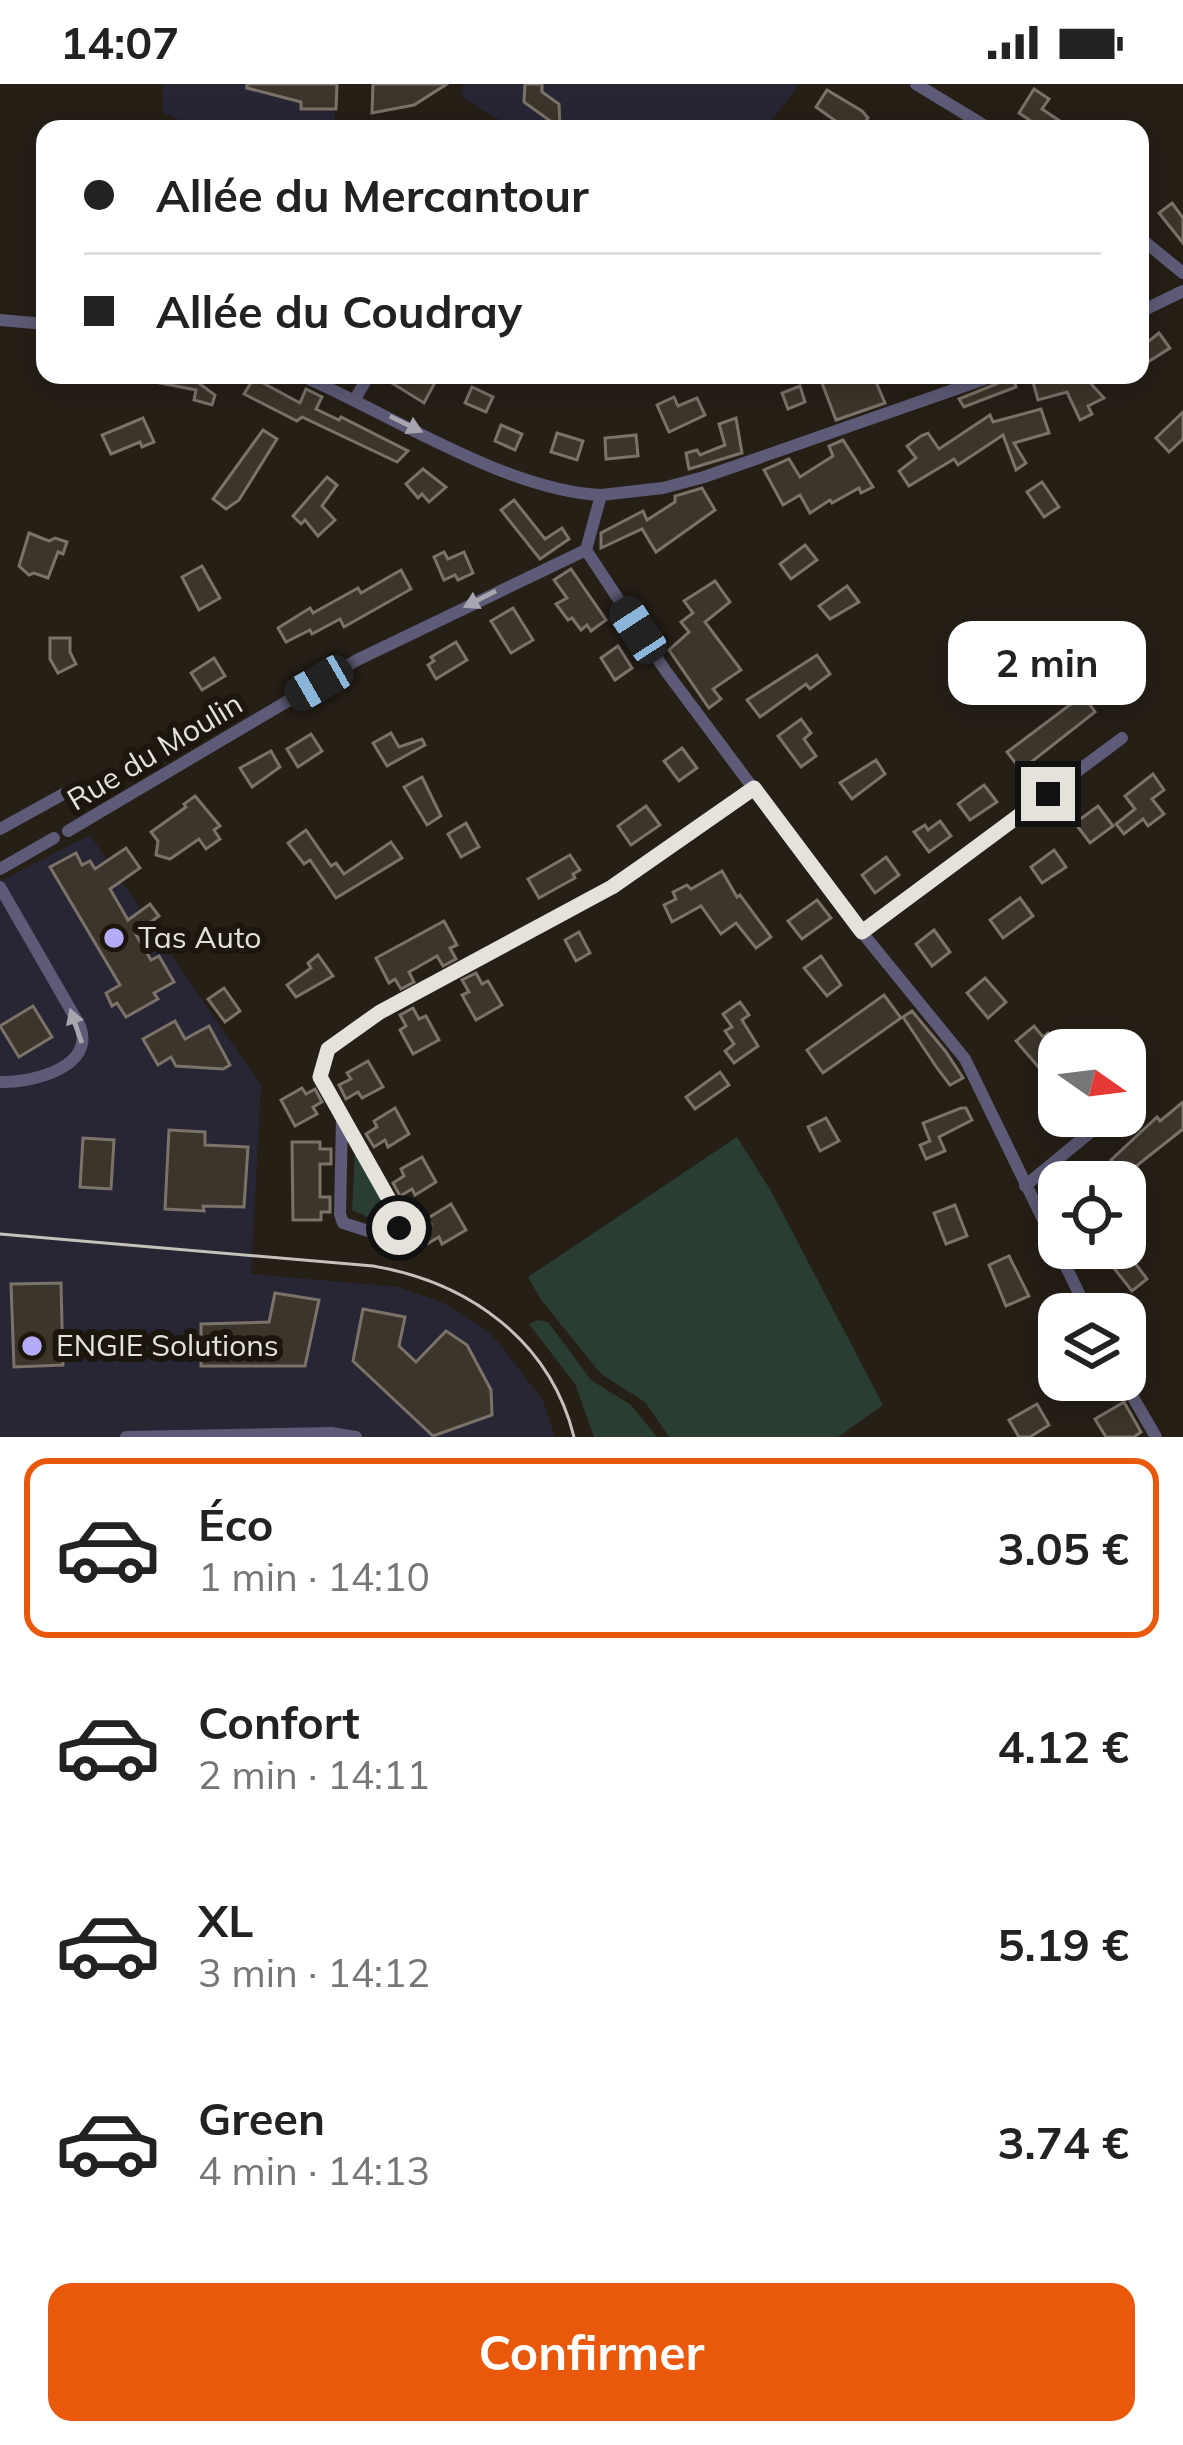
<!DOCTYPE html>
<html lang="fr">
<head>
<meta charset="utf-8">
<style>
  :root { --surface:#fff; --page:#f6f6f6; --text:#222; --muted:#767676; --line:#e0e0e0; --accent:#ea580c }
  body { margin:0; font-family:Mulish,sans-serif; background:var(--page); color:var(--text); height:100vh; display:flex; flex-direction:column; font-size:45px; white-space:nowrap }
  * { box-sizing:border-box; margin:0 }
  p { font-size:39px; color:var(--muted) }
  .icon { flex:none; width:66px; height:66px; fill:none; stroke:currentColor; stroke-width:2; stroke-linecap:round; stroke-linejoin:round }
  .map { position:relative; height:1353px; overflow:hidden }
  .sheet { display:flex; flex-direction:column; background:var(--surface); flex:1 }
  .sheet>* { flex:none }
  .banner { position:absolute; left:36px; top:36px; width:1113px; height:264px; border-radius:24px; box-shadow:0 6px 30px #0003; display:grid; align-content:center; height:264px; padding:0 48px; background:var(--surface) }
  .needle { width:78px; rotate:104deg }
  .tools { position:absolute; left:1038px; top:945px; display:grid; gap:24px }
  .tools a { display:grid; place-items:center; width:108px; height:108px; border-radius:24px; background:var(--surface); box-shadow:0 6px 30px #0003; font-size:60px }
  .end { position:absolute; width:54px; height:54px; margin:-27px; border:15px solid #e5e1db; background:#111; box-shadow:0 0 0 6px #111 }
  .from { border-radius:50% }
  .bubble { position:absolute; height:84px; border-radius:24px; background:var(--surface); box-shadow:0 6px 30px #0003; font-size:39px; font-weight:700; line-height:84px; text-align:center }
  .car { position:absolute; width:36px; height:72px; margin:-36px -18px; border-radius:15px; box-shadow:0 0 9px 3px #0007; background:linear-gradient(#222 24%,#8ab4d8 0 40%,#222 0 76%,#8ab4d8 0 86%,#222 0) }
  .banner b { display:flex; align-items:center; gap:42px; height:114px; font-size:45px }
  .banner b+b { border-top:3px solid var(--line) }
  .banner i { width:30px; height:30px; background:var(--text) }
  ul { padding:21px 0 0; list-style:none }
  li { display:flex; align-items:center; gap:36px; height:180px; margin:0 24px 18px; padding:0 24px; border:6px solid transparent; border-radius:24px }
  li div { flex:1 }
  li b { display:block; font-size:45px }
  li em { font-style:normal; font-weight:700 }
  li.active { border-color:var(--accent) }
  li>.icon { width:108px; height:108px; stroke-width:1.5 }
  .button { display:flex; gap:24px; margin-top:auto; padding:24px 48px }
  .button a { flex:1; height:138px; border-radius:24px; background:var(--accent); color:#fff; font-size:48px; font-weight:700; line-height:138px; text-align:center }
  .status { display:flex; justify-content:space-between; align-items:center; height:84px; padding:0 60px; background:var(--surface); direction:ltr }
  .status svg { height:33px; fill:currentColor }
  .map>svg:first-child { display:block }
  .commercial { fill:#282535 }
  .green { fill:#2a3d32 }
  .building { fill:#3c352b; stroke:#7b7369; stroke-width:3 }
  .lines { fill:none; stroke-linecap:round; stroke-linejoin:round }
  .street { stroke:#5d5b77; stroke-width:12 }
  .tram { stroke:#c6c1bb; stroke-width:3 }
  .oneway { fill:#a8a5ae }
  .route { stroke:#e5e1db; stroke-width:15 }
  .poi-dot { fill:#b4acf9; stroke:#1c160d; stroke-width:4.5 }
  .labels { text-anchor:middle; stroke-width:12; stroke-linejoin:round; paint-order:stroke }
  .street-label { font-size:30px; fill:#e5e1db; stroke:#1c160d }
  .poi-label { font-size:30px; fill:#e5e1db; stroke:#1c160d; text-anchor:start }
</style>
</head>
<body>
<div class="status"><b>14:07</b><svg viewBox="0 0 49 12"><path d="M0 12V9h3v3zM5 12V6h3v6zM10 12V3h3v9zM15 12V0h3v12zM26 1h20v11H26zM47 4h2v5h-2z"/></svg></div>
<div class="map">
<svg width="1183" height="1353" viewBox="0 0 1183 1353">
  <rect width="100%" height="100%" fill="#261f16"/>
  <g class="commercial">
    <path d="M163,0H335V45H198L162,28Z"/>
    <path d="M463,0H799L766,45H514L462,13Z"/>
    <path d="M90,751L261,1002L251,1190L399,1203L446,1220L490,1248L543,1316L555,1353H0V797Z"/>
  </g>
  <g class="green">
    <path d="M737,1053L771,1107L883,1321L838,1353H669L645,1318L601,1290L542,1217L528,1193Z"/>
    <path d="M355,1067L388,1128L385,1136L377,1137L352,1126Z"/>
    <path d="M538,1236L548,1238L591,1296L631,1321L657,1353H594L575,1300L529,1240Z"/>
  </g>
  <g class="building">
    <path d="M247,0H337L336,25H301V18L247,4Z"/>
    <path d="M373,0H447L414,21L372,29Z"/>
    <path d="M525,0H542V8L559,20L560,44L524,18Z"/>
    <path d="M1034,5L1049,15L1042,25L1072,45H1043L1019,29Z"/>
    <path d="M827,6L862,27L868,34L861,45H837L840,40L816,23Z"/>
    <path d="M1172,119L1183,134V159L1159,129Z"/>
    <path d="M1159,249L1170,264L1140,283V264Z"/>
    <path d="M151,291H205L200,300L215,311L212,321L194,316L196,306L150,297Z"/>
    <path d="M379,291H439L424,319Z"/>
    <path d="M851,291H873L885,319L836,336L822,299Z"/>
    <path d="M1031,291H1083L1104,314L1088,322L1092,330L1080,336L1067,308L1038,316Z"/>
    <path d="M1013,293L1016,303L964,323L959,315Z"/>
    <path d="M254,294L300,319L306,305L322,313L316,325L339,336L341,333L408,367L397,378L302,333L297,337L244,310Z"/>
    <path d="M800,302L805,318L788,325L782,309Z"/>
    <path d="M472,303L493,313L486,328L465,319Z"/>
    <path d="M674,313L678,322L697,314L705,331L669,348L657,321Z"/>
    <path d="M1041,325L1049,349L1014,359L1026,379L1016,386L1003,351L958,381L954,375L909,402L899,387L916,374L907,362L921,352L928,349L939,365L990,331L993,338Z"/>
    <path d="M1183,328V355L1169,368L1156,354Z"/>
    <path d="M143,334L154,358L142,363L140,358L111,370L102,351Z"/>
    <path d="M736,334L742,369L689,385L686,369L697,366L700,371L725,361L719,340Z"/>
    <path d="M501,341L522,350L515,366L495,357Z"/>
    <path d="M263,346L277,355L239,416L226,425L213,415Z"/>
    <path d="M557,349L583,357L577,376L551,368Z"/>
    <path d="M636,351L638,372L606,375L605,354Z"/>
    <path d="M843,356L873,403L861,409L859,404L832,419L830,416L810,429L800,411L783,421L764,386L789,375L800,393L833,372L829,362Z"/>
    <path d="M423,385L446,403L429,418L422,410L418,414L406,400Z"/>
    <path d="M327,393L337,401L322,422L335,436L318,452L305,436L301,440L293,432Z"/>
    <path d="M1042,398L1059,423L1044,433L1027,408Z"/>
    <path d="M702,404L715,426L656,468L642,445L601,464V449L643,427L647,436L675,418V412Z"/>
    <path d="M514,416L545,455L562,444L569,455L540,475L501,426Z"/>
    <path d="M29,449L49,457L55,454L67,458L63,470L58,468L48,494L34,489L29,491L19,482Z"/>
    <path d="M805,461L817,476L791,495L780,480Z"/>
    <path d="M444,468L448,475L464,468L473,489L458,496L455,491L444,496L434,473Z"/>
    <path d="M202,482L220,514L199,526L182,493Z"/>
    <path d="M571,485L606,536L591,547L587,541L581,546L572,534L568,536L556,520L567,514L554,496Z"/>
    <path d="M401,486L411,505L344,543L340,535L312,550L310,546L286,558L278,544L310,524L313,529L358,504L361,509Z"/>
    <path d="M715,497L730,518L705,538L741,586L713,605L721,615L709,624L669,566L689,548L681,538L693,529L684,517Z"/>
    <path d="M847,502L859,518L830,535L819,522Z"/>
    <path d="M513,524L533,556L511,569L491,537Z"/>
    <path d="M50,554H70V568L76,580L58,589L50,575Z"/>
    <path d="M456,558L467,576L436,595L428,581L434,577L431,573Z"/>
    <path d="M618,562L632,584L615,596L601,574Z"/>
    <path d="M817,571L830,590L810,605L806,600L760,633L747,616Z"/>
    <path d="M214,574L225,592L202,606L191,589Z"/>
    <path d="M1083,611L1095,628L1021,686L1007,668Z"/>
    <path d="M801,635L811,649L804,655L816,672L801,683L778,652Z"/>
    <path d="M391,649L399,663L422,655L425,661L387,682L373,659Z"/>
    <path d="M311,650L322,667L298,683L287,665Z"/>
    <path d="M682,664L697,684L679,697L664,677Z"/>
    <path d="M271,667L280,683L252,703L240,684Z"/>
    <path d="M876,676L885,690L852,715L840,699Z"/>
    <path d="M1153,690L1164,706L1152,715L1164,730L1148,742L1143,735L1124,750L1116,740L1135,725L1125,712Z"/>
    <path d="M422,693L441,732L427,741L404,703Z"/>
    <path d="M984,701L997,718L970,736L958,720Z"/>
    <path d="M195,712L220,742L214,746L220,755L206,765L199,755L170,775L156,771L158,757L151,748L186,723L184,720Z"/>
    <path d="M646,722L660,741L631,761L618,742Z"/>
    <path d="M1098,722L1113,742L1090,759L1075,739Z"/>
    <path d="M940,737L951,752L929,768L914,748L925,741L928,746Z"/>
    <path d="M466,739L479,763L461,773L448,750Z"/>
    <path d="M306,746L331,782L336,779L344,790L391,758L402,774L336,814L310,776L304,780L288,759Z"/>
    <path d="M126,764L140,784L110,805L128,836L150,820L159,832L135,849L151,876L159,872L174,898L154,909L158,915L126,933L117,919L112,922L106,909L120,901L50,783L76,769L82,781L90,777L95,785Z"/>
    <path d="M1054,766L1066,783L1042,799L1031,783Z"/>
    <path d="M570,771L580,786L573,790L575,794L539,814L528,795Z"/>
    <path d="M886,773L899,791L875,809L862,791Z"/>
    <path d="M722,787L737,813L740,811L771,853L756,864L736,839L721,850L701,822L672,838L664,821L676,815L673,808L687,801L691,805Z"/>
    <path d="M1020,814L1033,832L1003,854L990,836Z"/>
    <path d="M817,816L831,834L802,855L788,837Z"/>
    <path d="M444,837L457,861L450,864L456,875L443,882L437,872L409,888L414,898L401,905L395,895L389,899L376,874Z"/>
    <path d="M934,846L950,868L932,882L916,860Z"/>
    <path d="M579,848L590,869L576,877L565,856Z"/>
    <path d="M318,871L333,892L296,913L287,901L311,884L308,879Z"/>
    <path d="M821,872L841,901L827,912L804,884Z"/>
    <path d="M476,889L482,900L488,897L502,921L476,936L462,911L469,908L462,896Z"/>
    <path d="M985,894L1006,918L988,934L967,909Z"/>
    <path d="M224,904L240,927L225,938L208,915Z"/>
    <path d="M884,911L901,934L823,989L807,966Z"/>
    <path d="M740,918L749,931L742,936L758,962L734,979L725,967L734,960L725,947L732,943L723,930Z"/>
    <path d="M33,922L52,953L19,973L0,942Z"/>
    <path d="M413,924L419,935L426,932L439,956L413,970L400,946L406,942L400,931Z"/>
    <path d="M912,927L946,968L963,994L950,1001L937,984L903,933Z"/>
    <path d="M175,937L185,955L209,942L230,981L223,985L176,982L171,973L158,981L143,955Z"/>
    <path d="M1034,942L1043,953L1048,949L1059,962V1015L1043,997L1047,993L1016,957Z"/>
    <path d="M368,977L383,1003L362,1014L358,1008L346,1015L339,1001L351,995L347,989Z"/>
    <path d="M720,988L729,1001L695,1025L686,1013Z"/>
    <path d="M302,1004L306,1010L315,1005L322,1018L313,1023L317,1030L295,1042L281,1016Z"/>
    <path d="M1183,1018V1045L1125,1091L1111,1076L1157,1033L1160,1037Z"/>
    <path d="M395,1024L409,1050L388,1063L385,1056L374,1063L366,1050L377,1043L374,1037Z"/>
    <path d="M961,1024H966L972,1036L939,1053L945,1067L926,1075L920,1061L930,1057L923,1039Z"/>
    <path d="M826,1034L839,1057L820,1067L808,1043Z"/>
    <path d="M169,1046L205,1048V1061L248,1063L244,1123L203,1122L204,1127L165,1125Z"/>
    <path d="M83,1054L114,1056L111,1105L80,1103Z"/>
    <path d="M292,1058H320V1065H331V1080H320V1113H330V1128H321V1136H293Z"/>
    <path d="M422,1073L436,1098L415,1111L412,1105L400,1112L393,1099L404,1092L401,1085Z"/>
    <path d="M451,1120L466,1146L442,1160L439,1153L427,1160L420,1147L431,1140L428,1134Z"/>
    <path d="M955,1121L967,1152L946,1160L934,1129Z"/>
    <path d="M1129,1171L1147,1195L1132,1207L1113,1183Z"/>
    <path d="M1009,1172L1029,1212L1006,1222L989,1181Z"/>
    <path d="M61,1199L63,1281L14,1283L11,1200Z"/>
    <path d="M275,1209L319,1216L305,1282H201V1240L269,1238Z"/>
    <path d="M363,1225L405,1233L399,1262L416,1278L446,1247L467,1261L491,1306L492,1331L433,1352L353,1277Z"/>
    <path d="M1124,1318L1141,1348L1134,1353H1106L1095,1335Z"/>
    <path d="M1037,1320L1049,1341L1030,1353H1019L1009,1336Z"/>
  </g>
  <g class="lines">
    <g class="street">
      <path d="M916,0L990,45"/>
      <path d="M1140,154L1183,189"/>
      <path d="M1140,228L1183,207"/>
      <path d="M0,236L45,240"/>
      <path d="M300,291C391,330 504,406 601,411L586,466"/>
      <path d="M355,315L369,291"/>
      <path d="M601,411L663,404L704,393L996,291"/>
      <path d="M586,466L665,586L847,830L965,975L1089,1230"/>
      <path d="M0,745L76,703"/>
      <path d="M68,747L357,576L586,466"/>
      <path d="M0,785L54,754"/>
      <path d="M0,803L80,942C96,984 30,999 0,998"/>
      <path d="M862,848L1122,654"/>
      <path d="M1125,1020L1132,1014"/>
      <path d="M342,1034L340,1130L343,1139L381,1151H393L400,1135L320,993L328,965L380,928L612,803L755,704"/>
      <path d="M1025,1102L1110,1032"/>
      <path d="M1123,1296L1156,1353"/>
      <path d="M126,1353L331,1349L356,1353"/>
    </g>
    <path class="tram" d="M0,1150L373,1182C468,1198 550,1256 574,1353"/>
  </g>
  <defs><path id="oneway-solid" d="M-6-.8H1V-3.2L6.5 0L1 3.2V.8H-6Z" transform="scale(3)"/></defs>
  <g class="oneway">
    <use href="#oneway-solid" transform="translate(406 340) rotate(26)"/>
    <use href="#oneway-solid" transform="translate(480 515) rotate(153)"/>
    <use href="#oneway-solid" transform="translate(76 942) rotate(-109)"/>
  </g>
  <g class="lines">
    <path class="route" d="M399,1144L400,1135L320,993L328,965L380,928L612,803L754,704L862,848L1048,710"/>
  </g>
  <g class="poi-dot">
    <circle cx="114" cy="854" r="12"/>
    <circle cx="32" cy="1262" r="12"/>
  </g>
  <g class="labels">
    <g class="street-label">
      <text transform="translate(155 668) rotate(-31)" y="10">Rue du Moulin</text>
    </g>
    <g class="poi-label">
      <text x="138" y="864">Tas Auto</text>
      <text x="56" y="1272">ENGIE Solutions</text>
    </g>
  </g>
</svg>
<div class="tools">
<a><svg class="needle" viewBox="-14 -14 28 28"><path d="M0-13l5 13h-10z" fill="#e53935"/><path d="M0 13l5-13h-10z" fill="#767676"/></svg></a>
<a><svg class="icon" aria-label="locate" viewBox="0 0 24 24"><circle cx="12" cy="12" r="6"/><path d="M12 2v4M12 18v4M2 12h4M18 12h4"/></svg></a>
<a><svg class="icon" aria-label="layers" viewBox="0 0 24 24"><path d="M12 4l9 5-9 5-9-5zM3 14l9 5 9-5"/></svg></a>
</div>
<i class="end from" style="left:399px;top:1144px"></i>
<i class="end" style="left:1048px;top:710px"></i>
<div class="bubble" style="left:948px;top:537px;width:198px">2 min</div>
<i class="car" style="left:638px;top:546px;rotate:327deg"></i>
<i class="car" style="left:319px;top:599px;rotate:240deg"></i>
<div class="banner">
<b><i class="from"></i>Allée du Mercantour</b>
<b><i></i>Allée du Coudray</b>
</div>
</div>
<section class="sheet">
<ul>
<li class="active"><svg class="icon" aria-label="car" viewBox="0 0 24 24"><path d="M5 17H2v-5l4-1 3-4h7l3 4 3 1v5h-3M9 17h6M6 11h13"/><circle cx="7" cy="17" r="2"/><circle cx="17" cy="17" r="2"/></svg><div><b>Éco</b><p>1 min · 14:10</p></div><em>3.05 €</em></li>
<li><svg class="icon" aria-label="car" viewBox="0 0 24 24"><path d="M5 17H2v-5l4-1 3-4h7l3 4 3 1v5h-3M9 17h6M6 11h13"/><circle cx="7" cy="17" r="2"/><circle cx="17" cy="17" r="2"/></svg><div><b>Confort</b><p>2 min · 14:11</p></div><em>4.12 €</em></li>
<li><svg class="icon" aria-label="car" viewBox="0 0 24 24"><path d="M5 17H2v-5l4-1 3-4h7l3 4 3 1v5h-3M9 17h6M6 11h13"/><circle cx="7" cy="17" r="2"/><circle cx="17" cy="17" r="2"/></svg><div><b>XL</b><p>3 min · 14:12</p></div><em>5.19 €</em></li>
<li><svg class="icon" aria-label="car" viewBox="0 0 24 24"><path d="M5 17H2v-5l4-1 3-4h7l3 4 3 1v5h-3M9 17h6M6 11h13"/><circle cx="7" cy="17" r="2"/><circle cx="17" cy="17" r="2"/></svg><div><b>Green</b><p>4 min · 14:13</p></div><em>3.74 €</em></li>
</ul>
<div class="button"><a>Confirmer</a></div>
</section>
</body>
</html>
